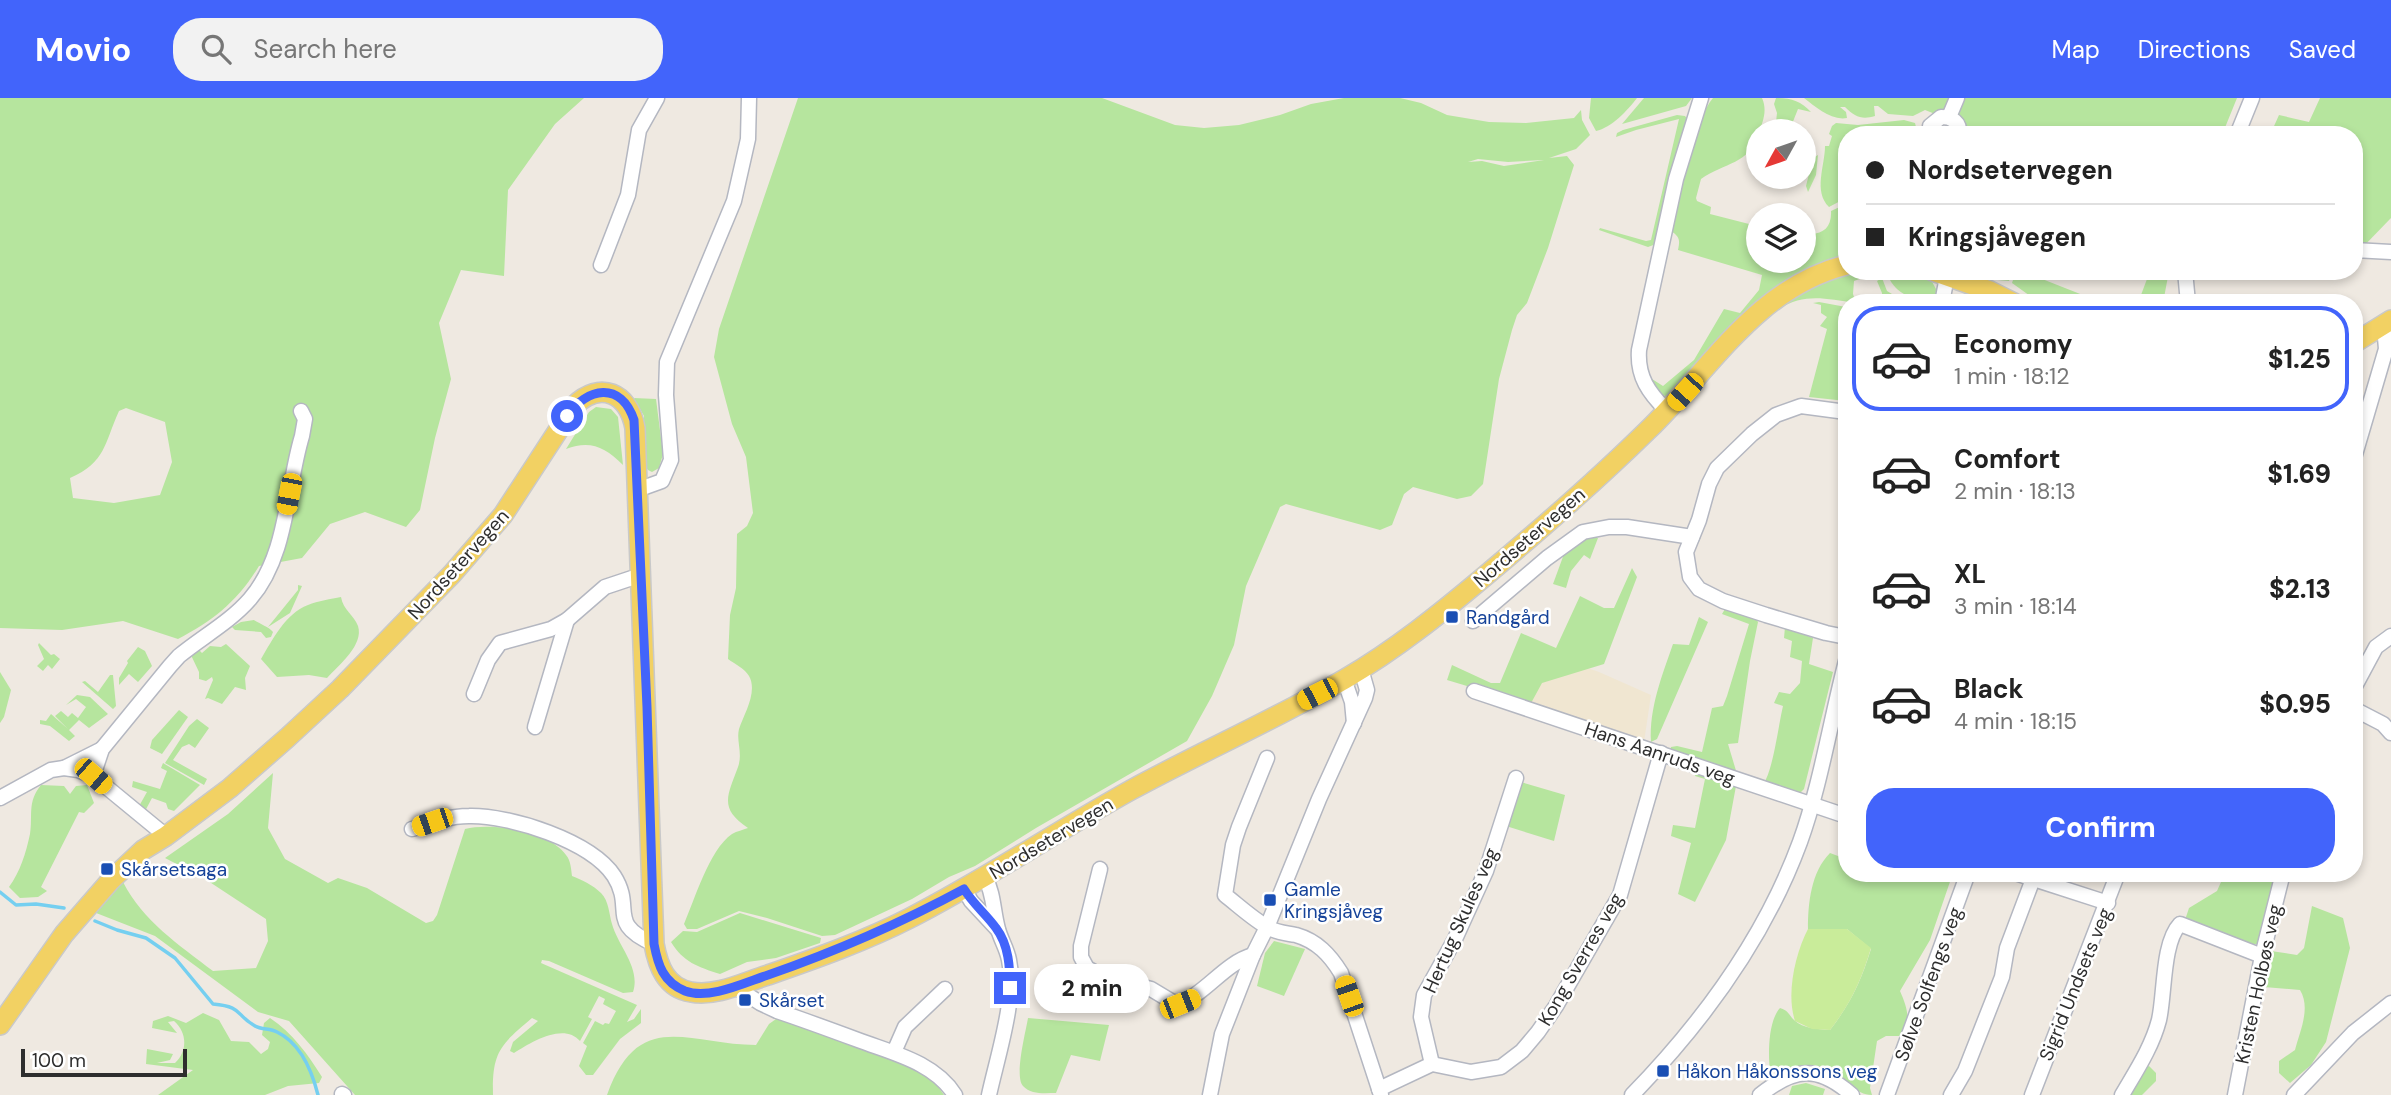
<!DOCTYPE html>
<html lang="en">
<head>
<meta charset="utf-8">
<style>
  :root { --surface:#fff; --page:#f2f2f2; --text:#222; --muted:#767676; --line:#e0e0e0; --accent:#4264fb }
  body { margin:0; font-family:"DM Sans",sans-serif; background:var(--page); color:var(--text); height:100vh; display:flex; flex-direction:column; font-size:26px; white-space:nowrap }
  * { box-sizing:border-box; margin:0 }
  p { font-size:23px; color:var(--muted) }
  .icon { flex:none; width:38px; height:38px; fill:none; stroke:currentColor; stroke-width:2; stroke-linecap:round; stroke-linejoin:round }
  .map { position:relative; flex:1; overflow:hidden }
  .drawer { position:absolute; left:1838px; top:196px; width:525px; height:588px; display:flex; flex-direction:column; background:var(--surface); border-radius:28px; box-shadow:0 4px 10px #0003 }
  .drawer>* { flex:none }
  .hud { position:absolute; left:1838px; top:28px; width:525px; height:154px; border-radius:28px; box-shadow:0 4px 10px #0003; display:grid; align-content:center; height:154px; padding:0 28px; background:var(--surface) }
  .needle { width:46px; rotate:230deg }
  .controls { position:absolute; left:1746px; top:21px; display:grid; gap:14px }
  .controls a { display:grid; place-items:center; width:70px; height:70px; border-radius:50%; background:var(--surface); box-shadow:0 4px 10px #0003; font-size:35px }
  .scale { position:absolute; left:21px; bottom:18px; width:166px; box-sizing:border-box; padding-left:7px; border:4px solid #2e2e2e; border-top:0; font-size:19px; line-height:24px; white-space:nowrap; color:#2e2e2e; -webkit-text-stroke:5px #fff; paint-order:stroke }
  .end { position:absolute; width:32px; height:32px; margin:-16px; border:9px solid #4264fb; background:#fff; box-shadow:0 0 0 4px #fff }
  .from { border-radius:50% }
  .bubble { position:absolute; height:49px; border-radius:24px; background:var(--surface); box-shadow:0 4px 10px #0003; font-size:23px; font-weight:800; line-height:49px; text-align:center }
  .car { position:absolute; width:21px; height:42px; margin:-21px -10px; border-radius:9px; box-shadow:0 0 5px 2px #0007; background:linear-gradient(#f5c518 24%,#345 0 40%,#f5c518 0 76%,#345 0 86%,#f5c518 0) }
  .hud b { display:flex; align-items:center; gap:24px; height:66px; font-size:26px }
  .hud b+b { border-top:2px solid var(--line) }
  .hud i { width:18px; height:18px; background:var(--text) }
  ul { padding:12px 0 0; list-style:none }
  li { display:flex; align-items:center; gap:21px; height:105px; margin:0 14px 10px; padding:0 14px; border:4px solid transparent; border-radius:28px }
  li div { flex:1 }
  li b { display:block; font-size:26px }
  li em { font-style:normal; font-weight:800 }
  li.active { border-color:var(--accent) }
  li>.icon { width:63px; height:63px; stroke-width:1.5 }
  .action { display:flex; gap:14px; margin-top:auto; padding:14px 28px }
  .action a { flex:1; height:80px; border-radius:28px; background:var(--accent); color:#fff; font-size:28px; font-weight:800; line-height:80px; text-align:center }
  header { display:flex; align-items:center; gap:42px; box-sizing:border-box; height:98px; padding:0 35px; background:var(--accent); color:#fff }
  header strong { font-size:33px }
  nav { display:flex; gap:38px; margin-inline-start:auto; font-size:24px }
  .search { width:490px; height:63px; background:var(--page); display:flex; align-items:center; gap:18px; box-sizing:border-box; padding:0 24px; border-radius:28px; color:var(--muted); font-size:26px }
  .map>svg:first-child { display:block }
  .education { fill:#f0e6d1 }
  .green { fill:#b6e59e; fill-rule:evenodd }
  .pitch { fill:#c9ec9a }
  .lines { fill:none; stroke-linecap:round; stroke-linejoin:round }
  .stream { stroke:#75cff0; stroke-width:3.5 }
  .minor-casing { stroke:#b4b7c1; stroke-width:17 }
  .major-casing { stroke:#c9c9c9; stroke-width:22 }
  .minor { stroke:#fff; stroke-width:14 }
  .major { stroke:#f2d163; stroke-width:19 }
  .route { stroke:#4264fb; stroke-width:9 }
  .transit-dot { fill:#1a4fb4; stroke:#fff; stroke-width:2.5 }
  .labels { text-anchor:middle; stroke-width:5; stroke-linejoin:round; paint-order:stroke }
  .street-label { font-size:19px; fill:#2e2e2e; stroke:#fff }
  .transit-label { font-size:19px; fill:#164399; stroke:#fff; text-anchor:start }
</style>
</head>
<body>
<header>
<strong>Movio</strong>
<div class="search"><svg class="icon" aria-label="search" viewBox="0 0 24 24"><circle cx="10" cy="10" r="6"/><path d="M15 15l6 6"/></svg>Search here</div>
<nav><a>Map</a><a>Directions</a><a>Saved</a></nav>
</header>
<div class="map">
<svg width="2391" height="997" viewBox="0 0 2391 997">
  <rect width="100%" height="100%" fill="#efe9e1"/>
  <path class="education" d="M1522,547L1599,574L1651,597L1644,644L1504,600Z"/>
  <g class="green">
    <path d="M0,0H584L555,26L508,92L504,178L461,172L439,225L451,281L435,340L420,412L406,429L365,414L330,426L302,460L259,468C238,503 213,523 178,541L123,523L62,532L0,530ZM126,310L165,324L172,364L160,397L114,405L73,400L70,380C106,364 104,346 119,313Z"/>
    <path d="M798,0H1102L1175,27L1204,30L1239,27L1280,17L1311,6L1344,0H1400L1421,5L1447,17L1489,24L1526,25L1574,20L1581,12L1582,22L1590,37L1576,51L1549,60L1567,58L1574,67L1548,150L1527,205L1517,217L1512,232L1499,281L1483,386L1471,398L1457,401L1413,389L1404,396L1392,427L1380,432L1286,406L1280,409L1246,488L1234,547L1212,598L1187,643L1036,730L975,768L949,779L912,801L835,837L822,838L767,820L739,813L697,831H687L684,826C695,801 709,752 732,736C737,733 743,732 748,730C718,710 728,697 738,669C743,655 736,643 739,631C744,616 758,594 749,578C745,571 735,566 728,561L730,517L736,490L737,436L747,428L753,415L746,359L732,326L714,259L719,231ZM1478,61L1508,64L1544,62L1504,68L1482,63L1468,64Z"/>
    <path d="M1591,0H1637C1628,12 1611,30 1596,33L1589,20Z"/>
    <path d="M1644,0H1692L1686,8L1622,26Z"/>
    <path d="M1713,0H1762C1768,13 1762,25 1759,35C1749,67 1725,64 1701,81L1696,100L1697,103L1711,109L1710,116L1749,126L1748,130L1759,133V163H1804V135C1821,138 1832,131 1831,113L1846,106V160L1836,163L1670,299C1659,298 1656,291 1650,283L1652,281L1663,288L1694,262L1724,211L1740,215L1759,192L1762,177L1678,152C1680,142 1680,139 1671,133C1677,103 1694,22 1713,0Z"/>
    <path d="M1776,0C1791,0 1801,3 1811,14L1798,11L1792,26L1776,24L1777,15L1774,6Z"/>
    <path d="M1804,0H2237L2222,37H1973V31L1925,12L1913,18L1888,16L1878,8H1874L1875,18C1862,22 1855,19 1845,9H1840L1846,14L1847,20C1831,23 1816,9 1804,0Z"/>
    <path d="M2320,0H2391V120L2360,152H2354V37H2270L2279,17L2309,24Z"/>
    <path d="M1677,17L1685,18L1688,22L1656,146L1648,149L1599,132L1600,130L1646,143L1651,142L1679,21L1636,32L1616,39L1617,35L1623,32Z"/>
    <path d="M1904,22L1915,25L1918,37H1846V100L1829,109C1813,93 1825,68 1825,48H1829L1832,38L1829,36L1832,28L1836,25L1858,27Z"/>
    <path d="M1818,57L1816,77L1808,94L1806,88L1813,60Z"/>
    <path d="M1847,173H1860L1865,179L1854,183L1853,196L1856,205C1821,200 1803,194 1772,215L1787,199Z"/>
    <path d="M1892,173H1908L1930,180L1936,191L1935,205C1919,205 1898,197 1890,182Z"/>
    <path d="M1959,173H2012L2009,183L1975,180Z"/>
    <path d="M2016,173H2022L2103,205H2040L2012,185Z"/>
    <path d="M2150,173H2169L2163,205H2138Z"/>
    <path d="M1882,180L1887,193L1907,205H1874L1882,200V195L1877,183Z"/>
    <path d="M1967,195H1975L1993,205H1950L1959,197Z"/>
    <path d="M1819,204L1846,209V303L1809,299L1827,231L1820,228L1827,219L1821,215V207L1813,205Z"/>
    <path d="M634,300L656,301L663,356L659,370L652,374L648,372L644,366V318Z"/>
    <path d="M596,309L611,311L618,319L623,367C605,349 590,342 566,351L589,314Z"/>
    <path d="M1585,438L1598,440L1590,461L1584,457L1571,473L1566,490L1553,486L1564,456Z"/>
    <path d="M1632,470L1637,479L1604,566L1542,585L1530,607L1447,582L1452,567L1491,585H1500L1521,535L1556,550L1580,498L1604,510H1614Z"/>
    <path d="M298,487L302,488L290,515L268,529L298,492Z"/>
    <path d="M341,499C343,512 354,517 358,528C364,547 339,567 327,580L309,577L277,579L261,561C273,541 285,516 308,507C318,503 331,501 341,499Z"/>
    <path d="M1725,511L1755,519L1758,524L1750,563L1738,645L1728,646L1737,676L1670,653L1671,649L1677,648L1702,654L1712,610L1723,608L1727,598L1749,526L1722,516Z"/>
    <path d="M1699,519L1708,524L1657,641L1651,644C1649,610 1662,578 1673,546L1689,547Z"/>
    <path d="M254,522C260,526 269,529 273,534L271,539L266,540L261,534L235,532L232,529L241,524Z"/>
    <path d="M1785,529L1813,540L1809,566L1833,574L1804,691L1800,695L1765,683C1773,670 1779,625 1783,608L1774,605L1779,594L1790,596L1800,585L1802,563L1790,559L1792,543L1784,540Z"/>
    <path d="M39,545L51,557L54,556L60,561L52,571L48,567L43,573L37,568L44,561L38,547Z"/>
    <path d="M226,546L250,568L245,580L246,592L235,589L222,606L208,600L205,601L213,582L212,579L206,583L199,581V574L190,555L198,551L202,555L210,548L221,549Z"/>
    <path d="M138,549L145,553L152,568L138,584L129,576L119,587V580L128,565L127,563Z"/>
    <path d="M0,574L11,592L4,619L0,625Z"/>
    <path d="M110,577H113L116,608L113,611L82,584L85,583L98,594Z"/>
    <path d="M77,597L90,599L108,616L89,630L79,622L69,632L75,638L69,643L50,628L40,626V622L46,623L51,616L68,631L55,618L61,613L68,619L72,615L78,620L86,609L76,601L66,607Z"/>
    <path d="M179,612L188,619L162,656L150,650L152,642Z"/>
    <path d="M197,621L209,630L195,650L189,646L182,649L173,662L207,681L204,687L165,665L189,628Z"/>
    <path d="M163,665L200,687L174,713L168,711L166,705L152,700L144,715L138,710L147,694L132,689L133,683L160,691L167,673L161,670Z"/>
    <path d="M1696,674L1736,688L1726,742L1695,804L1678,796L1691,745L1671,738L1673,727L1695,730L1705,681L1695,678Z"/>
    <path d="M273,675L268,730L285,761L328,785L338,780L367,790L426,825L433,823L437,817L465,731C492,724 549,733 566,757C571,763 571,771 572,778C582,782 593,787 601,795C609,803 609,816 612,826C618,848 641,870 633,894L623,895L549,863L542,862L541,865L637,907L627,924L634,921L641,911V925L620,941L593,977H586L579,968L587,948L583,945L595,923L603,927L605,925L609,926L616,913L603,906L605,901L599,898L588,919L592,921L580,943C564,924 531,944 514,955L510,953L513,944L538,923L532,920C500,947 492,954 493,997H355L289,923L258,914L155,838L91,813L123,784C143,823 179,847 213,873L256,870L268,843L266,821L202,779L165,760L228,716Z"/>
    <path d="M1521,684L1565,697L1554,743L1506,728Z"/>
    <path d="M41,687L64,688L70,696L76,688L87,687L94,705L84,715L79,714L41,789L47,793L38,799L20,800L9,789C20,774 26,755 30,736C33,717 27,704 41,687Z"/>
    <path d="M1830,755L1846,761V775H1953L1930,842L1900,893C1907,909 1912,923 1901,938H1886L1877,943L1870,990L1872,997C1856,997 1844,980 1830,973C1810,963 1790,974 1770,972C1768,957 1768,923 1780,910C1789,913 1788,916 1794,922C1804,931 1817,931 1830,932C1851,905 1861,883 1871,851L1847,831H1808C1808,805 1811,774 1830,755Z"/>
    <path d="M2225,775H2277L2261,846H2241L2185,822L2189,810L2217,793Z"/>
    <path d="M2312,808L2343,820L2350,850L2326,944L2311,967L2290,985L2279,975V963L2295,952C2300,933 2311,910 2300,892L2264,889L2271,853L2297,857L2304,850Z"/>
    <path d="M740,815L821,840L820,845L776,860L747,864L720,876C698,869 683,864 671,844L683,833L697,834Z"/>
    <path d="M1274,843L1305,851L1284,898L1257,888L1265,855Z"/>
    <path d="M203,915L219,922L231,943L249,944L261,956L268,951L270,944L262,937L264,925L270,920C293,935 308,957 322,979L319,985L288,988L265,997H158L193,972L146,966L147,951L173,956L170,962L157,965H175C188,953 187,934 174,923L168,924L177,935L152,930L153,923L168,918L186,925Z"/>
    <path d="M1028,920L1109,927L1100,963L1071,957L1056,995C1045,995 1031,997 1023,988C1014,978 1026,933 1028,920Z"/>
    <path d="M776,921H784C824,935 924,959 944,997H607C639,909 688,947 756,947L769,926Z"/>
    <path d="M2149,968L2156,975V983L2142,997H2127L2142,971Z"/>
    <path d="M1806,985L1825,991L1823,997H1789L1792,988Z"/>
  </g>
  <path class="pitch" d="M1808,831H1847L1871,850C1861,883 1851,905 1830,932L1812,931L1795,923C1786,896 1795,856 1808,831Z"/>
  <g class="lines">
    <g class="stream">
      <path d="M0,794L16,807L36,806L64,810"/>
      <path d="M95,823L117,832L146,840L175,860L213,906C244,909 234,916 255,928C262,932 270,930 277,934C300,945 312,973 318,997"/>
    </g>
    <g class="minor-casing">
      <g id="minor">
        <path d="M1949,19L1957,0"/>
        <path d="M1930,37V28L1941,19C1952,19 1961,24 1959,37"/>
        <path d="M2237,37L2252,0"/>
        <path d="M2354,152L2391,154"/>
        <path d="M601,167L628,97L639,32L657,0"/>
        <path d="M2185,173L2188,205"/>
        <path d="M1942,205L1948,173"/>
        <path d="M1667,313C1649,295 1637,279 1639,252L1676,81L1701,0"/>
        <path d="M1846,314L1801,308L1776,317L1752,336L1717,370L1709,386L1699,422L1686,454L1690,479L1699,491L1723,503L1766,517L1826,535L1846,539"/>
        <path d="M2354,360L2386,251L2384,228"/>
        <path d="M637,392L662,383L671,362L666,297L667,264L734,103L748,41L749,0"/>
        <path d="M1473,523L1547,460L1583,434L1609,429H1627L1692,439"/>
        <path d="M1344,581L1352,604L1354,625"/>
        <path d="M2354,590L2376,549L2391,538"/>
        <path d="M1474,593L1846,718"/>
        <path d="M474,596L488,562L500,545L551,531L567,522L605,489L641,477"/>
        <path d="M2354,611L2383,626L2391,635"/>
        <path d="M535,629L567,522"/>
        <path d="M1267,660L1239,729L1233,747L1225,797C1239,808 1254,822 1269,830C1278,835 1286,835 1296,837C1317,843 1330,857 1341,875L1381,997"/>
        <path d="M64,670L102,651"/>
        <path d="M93,678L102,651L170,568L179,558C202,539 230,524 250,501C288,457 286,391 302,338L305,321L301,313"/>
        <path d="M0,700L51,672L64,670L78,672L93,678L166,738"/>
        <path d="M412,731C430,725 449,718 469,718C510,717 591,743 614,778C635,811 606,825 654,846"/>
        <path d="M1100,771L1081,848V859L1087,870L1101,878L1151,891L1171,903L1180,906C1207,894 1225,865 1253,857"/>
        <path d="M2015,775L2108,805"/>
        <path d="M985,779C994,796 993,813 998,831C1001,842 1007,851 1009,862C1017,899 997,960 989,997"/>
        <path d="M964,791L971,803L998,832"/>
        <path d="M734,888L760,905L777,913C804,922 831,932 858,942C892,955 934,964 955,997"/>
        <path d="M894,954L905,929L945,891"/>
        <path d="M1432,966L1421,919L1424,897L1455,841L1486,773L1516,680"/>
        <path d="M1379,991L1432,966L1471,974L1501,969L1522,953L1538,934L1556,908L1620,797L1661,655"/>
        <path d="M342,996L344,997"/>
        <path d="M1210,997L1222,936L1253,857L1267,829L1319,701L1365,600L1367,592L1361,571"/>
        <path d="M1632,997C1702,925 1765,839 1800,744C1820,689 1831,621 1846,563"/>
        <path d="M1760,997C1795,969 1818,967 1852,997"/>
        <path d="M1887,997L1968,775"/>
        <path d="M1951,997L1965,973L2002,879L2007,850L2033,781"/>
        <path d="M2032,997L2118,775"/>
        <path d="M2122,997C2136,973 2152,949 2159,922C2165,896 2162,845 2180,826L2262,858"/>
        <path d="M2235,997L2262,858L2283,775"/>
        <path d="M2294,997L2353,935L2391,905"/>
      </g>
    </g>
    <g class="major-casing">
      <g id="major">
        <path d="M1933,173L1990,193L2014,205"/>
        <path d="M2354,245L2391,222"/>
        <path d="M0,927L64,836L111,782L143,752L166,738L230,690L287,640L340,591L452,476L503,417L574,308C600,282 629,295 635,330L654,846C658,868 666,890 691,894C716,899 745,884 768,877C817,860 865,843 910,820C986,781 1057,733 1131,692C1201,654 1276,621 1345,581C1395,552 1441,515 1485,478C1541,431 1596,383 1648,332C1711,271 1756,190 1846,167"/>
      </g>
    </g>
    <use href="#minor" class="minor"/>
    <use href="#major" class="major"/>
  </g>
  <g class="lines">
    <path class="route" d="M567,318C587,289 621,283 634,322L647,609L654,846C658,867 663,884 685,893C709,902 744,885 768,877C837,853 899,826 964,791C973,806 986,816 996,830C1009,847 1010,870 1010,890"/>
  </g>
  <g class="transit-dot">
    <rect x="1445" y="512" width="14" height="14" rx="3.5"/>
    <rect x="100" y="764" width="14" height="14" rx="3.5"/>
    <rect x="1263" y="795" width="14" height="14" rx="3.5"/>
    <rect x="738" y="895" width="14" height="14" rx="3.5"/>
    <rect x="1656" y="966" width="14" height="14" rx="3.5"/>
  </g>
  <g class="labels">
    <g class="street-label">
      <text transform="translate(1529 439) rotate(-41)" y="7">Nordsetervegen</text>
      <text transform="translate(458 466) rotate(-48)" y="7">Nordsetervegen</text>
      <text transform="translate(1660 655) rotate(19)" y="7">Hans Aanruds veg</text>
      <text transform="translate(1051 740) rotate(-31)" y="7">Nordsetervegen</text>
      <text transform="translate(1460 822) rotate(-66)" y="7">Hertug Skules veg</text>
      <text transform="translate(1580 861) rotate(-60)" y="7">Kong Sverres veg</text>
      <text transform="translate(1928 886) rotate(-70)" y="7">Sølve Solfengs veg</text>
      <text transform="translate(2075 886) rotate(-68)" y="7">Sigrid Undsets veg</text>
      <text transform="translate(2258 886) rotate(-78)" y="7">Kristen Holbøs veg</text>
    </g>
    <g class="transit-label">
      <text x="1466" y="526">Randgård</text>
      <text x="121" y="778">Skårsetsaga</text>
      <text x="1284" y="798">Gamle<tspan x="1284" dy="22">Kringsjåveg</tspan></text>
      <text x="759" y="909">Skårset</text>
      <text x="1677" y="980">Håkon Håkonssons veg</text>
    </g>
  </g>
</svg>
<div class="controls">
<a><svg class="needle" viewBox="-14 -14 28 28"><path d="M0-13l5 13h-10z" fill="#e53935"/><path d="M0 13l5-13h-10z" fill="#767676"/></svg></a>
<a><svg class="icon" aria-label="layers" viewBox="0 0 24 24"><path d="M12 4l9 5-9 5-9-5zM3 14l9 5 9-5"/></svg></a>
</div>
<div class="scale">100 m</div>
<i class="end from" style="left:567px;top:318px"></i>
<i class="end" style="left:1010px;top:890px"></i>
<div class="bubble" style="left:1034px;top:866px;width:116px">2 min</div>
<i class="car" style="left:1685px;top:294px;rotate:222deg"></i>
<i class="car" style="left:289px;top:396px;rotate:191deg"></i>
<i class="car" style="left:1317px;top:596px;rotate:243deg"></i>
<i class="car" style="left:93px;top:678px;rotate:131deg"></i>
<i class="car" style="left:432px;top:724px;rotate:251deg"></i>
<i class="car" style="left:1349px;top:898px;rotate:341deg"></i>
<i class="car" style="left:1180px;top:906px;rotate:68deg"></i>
<div class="hud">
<b><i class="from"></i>Nordsetervegen</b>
<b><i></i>Kringsjåvegen</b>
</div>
<section class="drawer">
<ul>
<li class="active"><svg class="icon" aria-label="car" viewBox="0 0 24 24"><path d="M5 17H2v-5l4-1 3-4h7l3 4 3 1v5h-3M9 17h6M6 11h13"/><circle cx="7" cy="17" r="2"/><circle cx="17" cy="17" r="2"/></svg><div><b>Economy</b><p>1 min · 18:12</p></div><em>$1.25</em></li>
<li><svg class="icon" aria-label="car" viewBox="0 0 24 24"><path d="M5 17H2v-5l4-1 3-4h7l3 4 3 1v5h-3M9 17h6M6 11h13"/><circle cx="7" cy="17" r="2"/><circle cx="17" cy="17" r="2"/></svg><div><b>Comfort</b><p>2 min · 18:13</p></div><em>$1.69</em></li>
<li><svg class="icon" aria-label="car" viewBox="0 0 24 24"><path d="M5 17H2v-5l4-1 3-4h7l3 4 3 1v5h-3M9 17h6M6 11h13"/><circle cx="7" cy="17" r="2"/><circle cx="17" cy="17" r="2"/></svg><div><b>XL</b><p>3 min · 18:14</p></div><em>$2.13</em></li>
<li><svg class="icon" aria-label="car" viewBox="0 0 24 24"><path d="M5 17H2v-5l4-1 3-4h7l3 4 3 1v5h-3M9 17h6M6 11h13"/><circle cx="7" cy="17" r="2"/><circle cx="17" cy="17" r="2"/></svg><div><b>Black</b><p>4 min · 18:15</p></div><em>$0.95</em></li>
</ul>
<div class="action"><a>Confirm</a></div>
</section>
</div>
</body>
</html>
